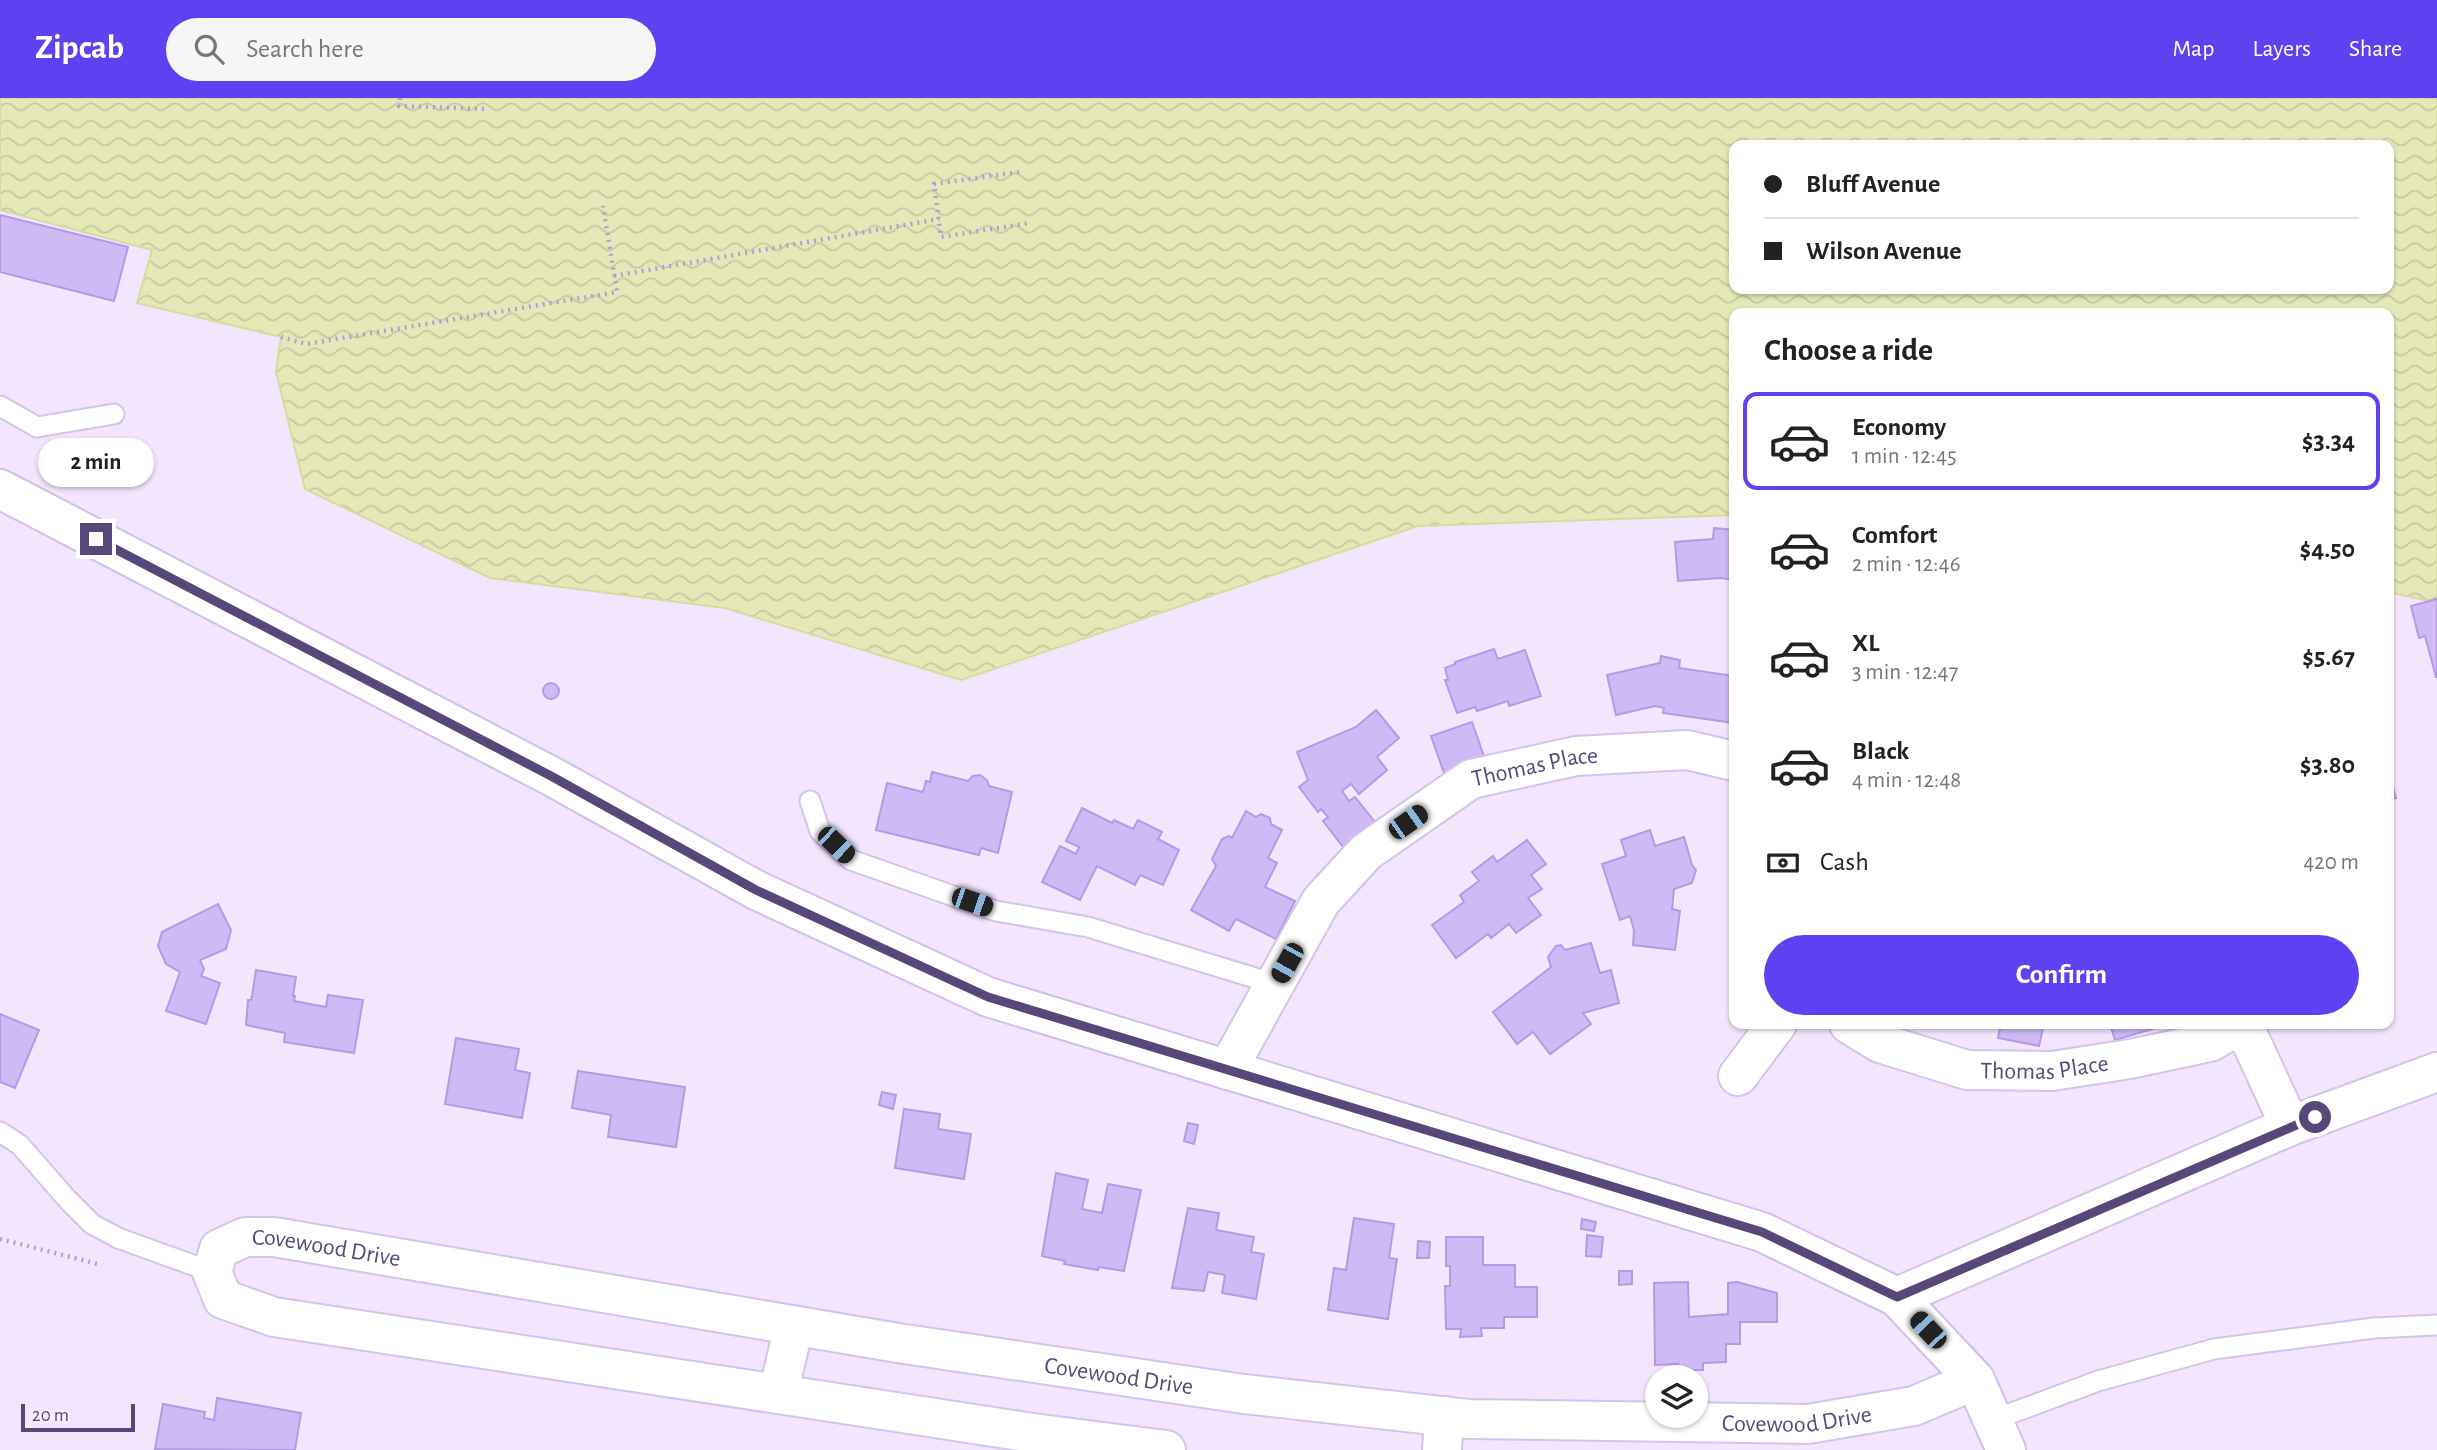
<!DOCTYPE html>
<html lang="en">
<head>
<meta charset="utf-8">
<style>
  :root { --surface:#fff; --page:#f6f6f6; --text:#222; --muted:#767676; --line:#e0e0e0; --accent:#6041f1 }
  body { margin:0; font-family:"Alegreya Sans",sans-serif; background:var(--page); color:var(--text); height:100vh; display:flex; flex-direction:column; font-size:26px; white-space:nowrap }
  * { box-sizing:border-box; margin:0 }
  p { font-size:23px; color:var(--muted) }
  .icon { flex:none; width:38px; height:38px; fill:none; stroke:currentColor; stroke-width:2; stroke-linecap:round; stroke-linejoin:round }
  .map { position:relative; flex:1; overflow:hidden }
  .side { position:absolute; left:1729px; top:210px; width:665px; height:721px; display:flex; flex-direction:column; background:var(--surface); border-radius:14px; box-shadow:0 2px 5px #0004 }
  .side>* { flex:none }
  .guide { position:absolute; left:1729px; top:42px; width:665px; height:154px; border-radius:14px; box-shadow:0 2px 5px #0004; display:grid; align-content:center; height:154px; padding:0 35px; background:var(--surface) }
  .controls { position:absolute; left:1645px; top:1267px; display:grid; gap:14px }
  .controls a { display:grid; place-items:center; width:63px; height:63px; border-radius:50%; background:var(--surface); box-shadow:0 2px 5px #0004; font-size:35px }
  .scale { position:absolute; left:21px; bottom:18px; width:114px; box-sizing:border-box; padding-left:7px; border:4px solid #574879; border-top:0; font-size:19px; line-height:24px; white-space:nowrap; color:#574879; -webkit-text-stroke:5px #f7edff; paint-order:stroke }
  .end { position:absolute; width:32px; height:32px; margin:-16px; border:9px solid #574879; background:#fff; box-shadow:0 0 0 4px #fff }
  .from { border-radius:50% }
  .bubble { position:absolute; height:49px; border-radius:24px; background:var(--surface); box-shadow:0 2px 5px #0004; font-size:23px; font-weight:700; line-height:49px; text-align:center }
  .car { position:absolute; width:21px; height:42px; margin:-21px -10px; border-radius:9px; box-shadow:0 0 5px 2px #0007; background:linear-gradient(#222 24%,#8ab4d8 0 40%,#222 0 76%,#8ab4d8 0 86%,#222 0) }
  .guide b { display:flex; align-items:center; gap:24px; height:66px; font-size:26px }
  .guide b+b { border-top:2px solid var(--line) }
  .guide i { width:18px; height:18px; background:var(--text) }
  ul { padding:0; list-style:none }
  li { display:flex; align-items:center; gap:21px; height:98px; margin:0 14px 10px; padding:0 21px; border:4px solid transparent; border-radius:14px }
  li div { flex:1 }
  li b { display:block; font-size:26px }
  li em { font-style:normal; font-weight:700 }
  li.selected { border-color:var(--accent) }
  li>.icon { width:63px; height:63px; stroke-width:1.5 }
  h2 { padding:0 35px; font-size:32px; line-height:84px }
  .pay { display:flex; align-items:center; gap:18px; height:77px; padding:0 35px; font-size:26px }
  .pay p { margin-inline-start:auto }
  .action { display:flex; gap:14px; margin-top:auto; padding:14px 35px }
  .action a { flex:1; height:80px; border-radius:42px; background:var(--accent); color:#fff; font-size:28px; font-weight:700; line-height:80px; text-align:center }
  header { display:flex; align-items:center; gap:42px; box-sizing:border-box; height:98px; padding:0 35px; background:var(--accent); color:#fff }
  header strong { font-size:33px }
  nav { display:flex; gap:38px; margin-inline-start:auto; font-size:24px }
  .search { width:490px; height:63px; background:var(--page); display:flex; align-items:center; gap:18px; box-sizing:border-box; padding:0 24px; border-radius:38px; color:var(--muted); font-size:26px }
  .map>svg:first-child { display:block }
  .water { fill:url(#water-waves); stroke:#d5dc9d; stroke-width:2; fill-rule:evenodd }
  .building { fill:#cfbaf5; stroke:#b499e9; stroke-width:2 }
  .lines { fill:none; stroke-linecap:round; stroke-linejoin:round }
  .lane-casing { stroke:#d4c4e8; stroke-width:23 }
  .street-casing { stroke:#d4c4e8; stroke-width:42 }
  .secondary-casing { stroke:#d1bfeb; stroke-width:42 }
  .path { stroke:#b29ddb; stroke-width:4.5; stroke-dasharray:2 5; stroke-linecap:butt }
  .lane { stroke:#fff; stroke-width:19 }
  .street { stroke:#fff; stroke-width:38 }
  .secondary { stroke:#fff; stroke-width:38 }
  .route { stroke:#574879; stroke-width:9 }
  .labels { text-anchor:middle; stroke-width:5; stroke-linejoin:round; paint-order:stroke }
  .street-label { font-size:24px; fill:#574879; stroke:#f7edff }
</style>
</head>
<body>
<header>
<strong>Zipcab</strong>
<div class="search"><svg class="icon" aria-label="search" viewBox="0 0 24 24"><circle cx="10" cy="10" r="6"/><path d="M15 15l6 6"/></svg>Search here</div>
<nav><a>Map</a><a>Layers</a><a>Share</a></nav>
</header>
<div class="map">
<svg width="2437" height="1352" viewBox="0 0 2437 1352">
  <defs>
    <pattern id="water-waves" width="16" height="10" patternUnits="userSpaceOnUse" patternTransform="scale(1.75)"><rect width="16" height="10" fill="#e4e9b7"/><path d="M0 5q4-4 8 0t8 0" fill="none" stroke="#c6c9a1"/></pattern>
  </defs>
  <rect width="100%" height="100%" fill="#f3e5fe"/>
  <path class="water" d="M0,0H2437V505L2389,494V215H1734V417L1418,428L961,582L725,510L490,480L305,391L276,274L281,239L137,205L152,152L0,112ZM1734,47H2389V191H1734Z"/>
  <g class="building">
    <path d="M0,117L128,149L114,203L0,174Z"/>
    <path d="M1714,430L1734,432V482L1721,480L1678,483L1675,444L1713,441Z"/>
    <path d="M2437,501V579H2436L2425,538L2419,540L2411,508Z"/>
    <path d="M1494,551L1498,561L1525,552L1541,598L1509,608L1508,603L1477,613L1475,609L1457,615L1445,582H1448L1445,570L1455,566V564Z"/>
    <path d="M1661,558L1680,562L1679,570L1734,578V625L1663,615L1664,610L1655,608L1616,617L1607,577L1660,565Z"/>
    <circle cx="551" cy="593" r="8"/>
    <path d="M1376,612L1399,640L1377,659L1387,672L1359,696L1351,686L1342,693L1349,703L1355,699L1379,729L1347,754L1323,723L1328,719L1321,711L1318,714L1299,689L1308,682L1297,654L1356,629Z"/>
    <path d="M1472,624L1485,661L1444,675L1431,638Z"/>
    <path d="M932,674L968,683L973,678L980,677L987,682L989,688L1012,694L998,755L981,750L979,757L876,732L887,685L923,694L926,683L930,684Z"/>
    <path d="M2389,674L2396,700L2389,702Z"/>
    <path d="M1082,710L1112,725L1114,722L1133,731L1138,722L1162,734L1158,741L1179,752L1163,787L1140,777L1135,787L1097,768L1080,802L1042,784L1060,748L1076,756L1079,749L1066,743Z"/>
    <path d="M1246,713L1256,719L1261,716L1270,720L1271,726L1282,732L1268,760L1277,765L1265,789L1295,803L1276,841L1236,821L1229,833L1191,812L1216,768L1212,761L1222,741L1229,738L1232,740Z"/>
    <path d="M1650,732L1655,748L1684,739L1692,767L1696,772L1692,785L1674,791L1672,811L1680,813L1675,852L1633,847L1634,832L1630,818L1620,822L1602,766L1626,758L1621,742Z"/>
    <path d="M1527,742L1546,766L1531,777L1542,791L1528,800L1541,817L1516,835L1509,826L1491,840L1488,836L1456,860L1432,827L1464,804L1460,797L1479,783L1472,774L1493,758L1497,764Z"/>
    <path d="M218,806L231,832L226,851L200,862L204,871L201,878L220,885L206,926L166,913L180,874L166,866L158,848L162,834Z"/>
    <path d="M1591,845L1600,875L1611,872L1619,905L1583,915L1591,926L1550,956L1533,934L1517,946L1493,914L1551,869L1548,859L1556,848L1561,847L1565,852Z"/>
    <path d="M256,872L296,879L293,898H295L294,903L326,909L328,897L363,902L354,955L284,944L285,935L246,927L248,902H251L252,898Z"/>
    <path d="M0,916L39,932L15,990L0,984Z"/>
    <path d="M2001,926H2044L2039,948L1998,940Z"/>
    <path d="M2110,926H2154L2156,930L2115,942Z"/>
    <path d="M456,940L519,951L515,972L530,975L522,1020L445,1006Z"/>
    <path d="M578,973L685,989L676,1049L608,1039L611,1017L572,1010Z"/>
    <path d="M882,994L896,997L893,1011L879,1007Z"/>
    <path d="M904,1011L940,1016L938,1031L971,1036L964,1081L895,1070Z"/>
    <path d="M1188,1025L1198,1027L1194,1046L1184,1043Z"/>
    <path d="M1056,1075L1088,1082L1082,1111L1102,1115L1108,1086L1141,1092L1124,1173L1099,1169L1098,1172L1064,1166L1065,1163L1042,1158Z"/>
    <path d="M1188,1110L1219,1115L1216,1132L1254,1139L1251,1154L1264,1156L1256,1201L1222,1195L1225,1177L1208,1174L1204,1193L1172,1190Z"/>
    <path d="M1354,1120L1394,1126L1389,1160L1397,1161L1388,1221L1328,1212L1334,1170L1346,1172Z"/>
    <path d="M1582,1121L1596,1124L1594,1133L1581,1131Z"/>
    <path d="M1587,1137L1603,1139L1601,1159L1586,1158Z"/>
    <path d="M1446,1139H1483V1167H1515V1189H1537V1219H1504V1230H1481L1482,1238L1460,1239L1461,1231H1446L1445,1188H1450V1168H1446Z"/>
    <path d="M1418,1143L1430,1144L1429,1160H1417Z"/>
    <path d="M1619,1173H1632V1186L1619,1187Z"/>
    <path d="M1688,1184L1689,1219L1728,1216V1185L1737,1184L1777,1195V1224H1740V1246H1726V1264L1703,1265V1272H1678V1266L1655,1267L1654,1185Z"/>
    <path d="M217,1300L301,1315L295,1352L155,1351L163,1306L205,1314L204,1320L214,1322Z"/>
  </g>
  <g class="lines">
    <g class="lane-casing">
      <g id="lane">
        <path d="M0,308L37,329L114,316"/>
        <path d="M810,703L820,733L851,762L996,813L1088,829L1275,886"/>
        <path d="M0,1034L20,1047L67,1101L92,1126L118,1140L212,1174"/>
        <path d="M1993,1322L2098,1283L2214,1251L2374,1230L2437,1227"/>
      </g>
    </g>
    <g class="street-casing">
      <g id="street">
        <path id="s1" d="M1849,926L1880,945L1967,972L2052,973L2130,961L2210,944L2241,926"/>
        <path d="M2243,926L2290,1028"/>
        <path id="s2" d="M1227,972L1321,803L1366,754L1471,681L1576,658L1687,652L1734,663"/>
        <path d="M1738,978L1777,926"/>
        <path d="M1897,1199L2290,1028L2437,974"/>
        <path d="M778,1296L794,1228"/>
        <path id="s3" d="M1166,1352L1033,1335L274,1219L223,1201L212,1174L219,1151L245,1139H274L898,1245L1244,1296L1468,1321L1808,1326L1914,1308L1975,1282"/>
        <path d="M1442,1352L1444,1318"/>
      </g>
    </g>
    <g class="secondary-casing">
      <path id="secondary" d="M0,391L551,678L756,792L988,899L1762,1134L1897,1199L1975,1282L2006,1352"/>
    </g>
    <g class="path">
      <path d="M400,0L399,8L487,11"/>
      <path d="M1019,74L934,86L941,139L1030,125"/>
      <path d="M614,178L939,121"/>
      <path d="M281,239L306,246L617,194L603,108"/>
      <path d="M0,1141L102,1167"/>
    </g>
    <use href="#lane" class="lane"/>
    <use href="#street" class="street"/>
    <use href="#secondary" class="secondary"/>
  </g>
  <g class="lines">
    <path class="route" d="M96,441L551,678L756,792L988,899L1762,1134L1897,1199L2315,1019"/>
  </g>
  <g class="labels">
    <g class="street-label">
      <text dy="8" stroke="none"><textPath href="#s2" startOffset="453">Thomas Place</textPath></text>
      <text dy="8" stroke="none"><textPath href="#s1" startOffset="205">Thomas Place</textPath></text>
      <text dy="8" stroke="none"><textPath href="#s3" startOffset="1120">Covewood Drive</textPath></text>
      <text dy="8" stroke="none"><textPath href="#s3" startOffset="1923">Covewood Drive</textPath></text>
      <text dy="8" stroke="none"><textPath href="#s3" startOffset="2604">Covewood Drive</textPath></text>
    </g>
  </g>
</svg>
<div class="controls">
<a><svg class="icon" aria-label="layers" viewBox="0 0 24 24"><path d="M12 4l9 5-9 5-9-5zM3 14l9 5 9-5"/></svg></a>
</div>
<div class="scale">20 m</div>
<i class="end from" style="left:2315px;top:1019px"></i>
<i class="end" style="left:96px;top:441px"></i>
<div class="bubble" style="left:38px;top:340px;width:116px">2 min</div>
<i class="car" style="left:1408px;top:724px;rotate:55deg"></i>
<i class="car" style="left:836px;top:747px;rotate:134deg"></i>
<i class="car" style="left:972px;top:804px;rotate:109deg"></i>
<i class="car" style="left:1287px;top:865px;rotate:209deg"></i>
<i class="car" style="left:1928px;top:1232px;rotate:317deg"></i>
<div class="guide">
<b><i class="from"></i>Bluff Avenue</b>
<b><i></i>Wilson Avenue</b>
</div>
<section class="side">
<h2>Choose a ride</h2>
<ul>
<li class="selected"><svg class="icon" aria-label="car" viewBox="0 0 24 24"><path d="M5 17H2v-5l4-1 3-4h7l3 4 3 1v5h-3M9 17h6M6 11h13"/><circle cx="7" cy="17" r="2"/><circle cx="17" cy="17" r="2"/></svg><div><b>Economy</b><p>1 min · 12:45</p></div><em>$3.34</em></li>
<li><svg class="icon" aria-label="car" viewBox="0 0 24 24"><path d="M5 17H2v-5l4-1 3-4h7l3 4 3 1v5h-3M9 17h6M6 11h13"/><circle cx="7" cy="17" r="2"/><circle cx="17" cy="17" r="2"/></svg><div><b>Comfort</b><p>2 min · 12:46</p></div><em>$4.50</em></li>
<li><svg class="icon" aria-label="car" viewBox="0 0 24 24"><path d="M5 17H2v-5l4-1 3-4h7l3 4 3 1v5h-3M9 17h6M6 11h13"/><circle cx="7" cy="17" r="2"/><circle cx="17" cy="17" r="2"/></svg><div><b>XL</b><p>3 min · 12:47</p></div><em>$5.67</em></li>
<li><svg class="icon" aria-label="car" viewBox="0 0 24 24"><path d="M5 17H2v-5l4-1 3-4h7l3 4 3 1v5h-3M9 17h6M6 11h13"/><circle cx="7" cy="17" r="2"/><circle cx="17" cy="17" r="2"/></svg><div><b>Black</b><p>4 min · 12:48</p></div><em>$3.80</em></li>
</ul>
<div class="pay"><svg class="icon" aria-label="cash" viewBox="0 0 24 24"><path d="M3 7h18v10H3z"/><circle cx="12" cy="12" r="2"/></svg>Cash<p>420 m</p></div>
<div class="action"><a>Confirm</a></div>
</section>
</div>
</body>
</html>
